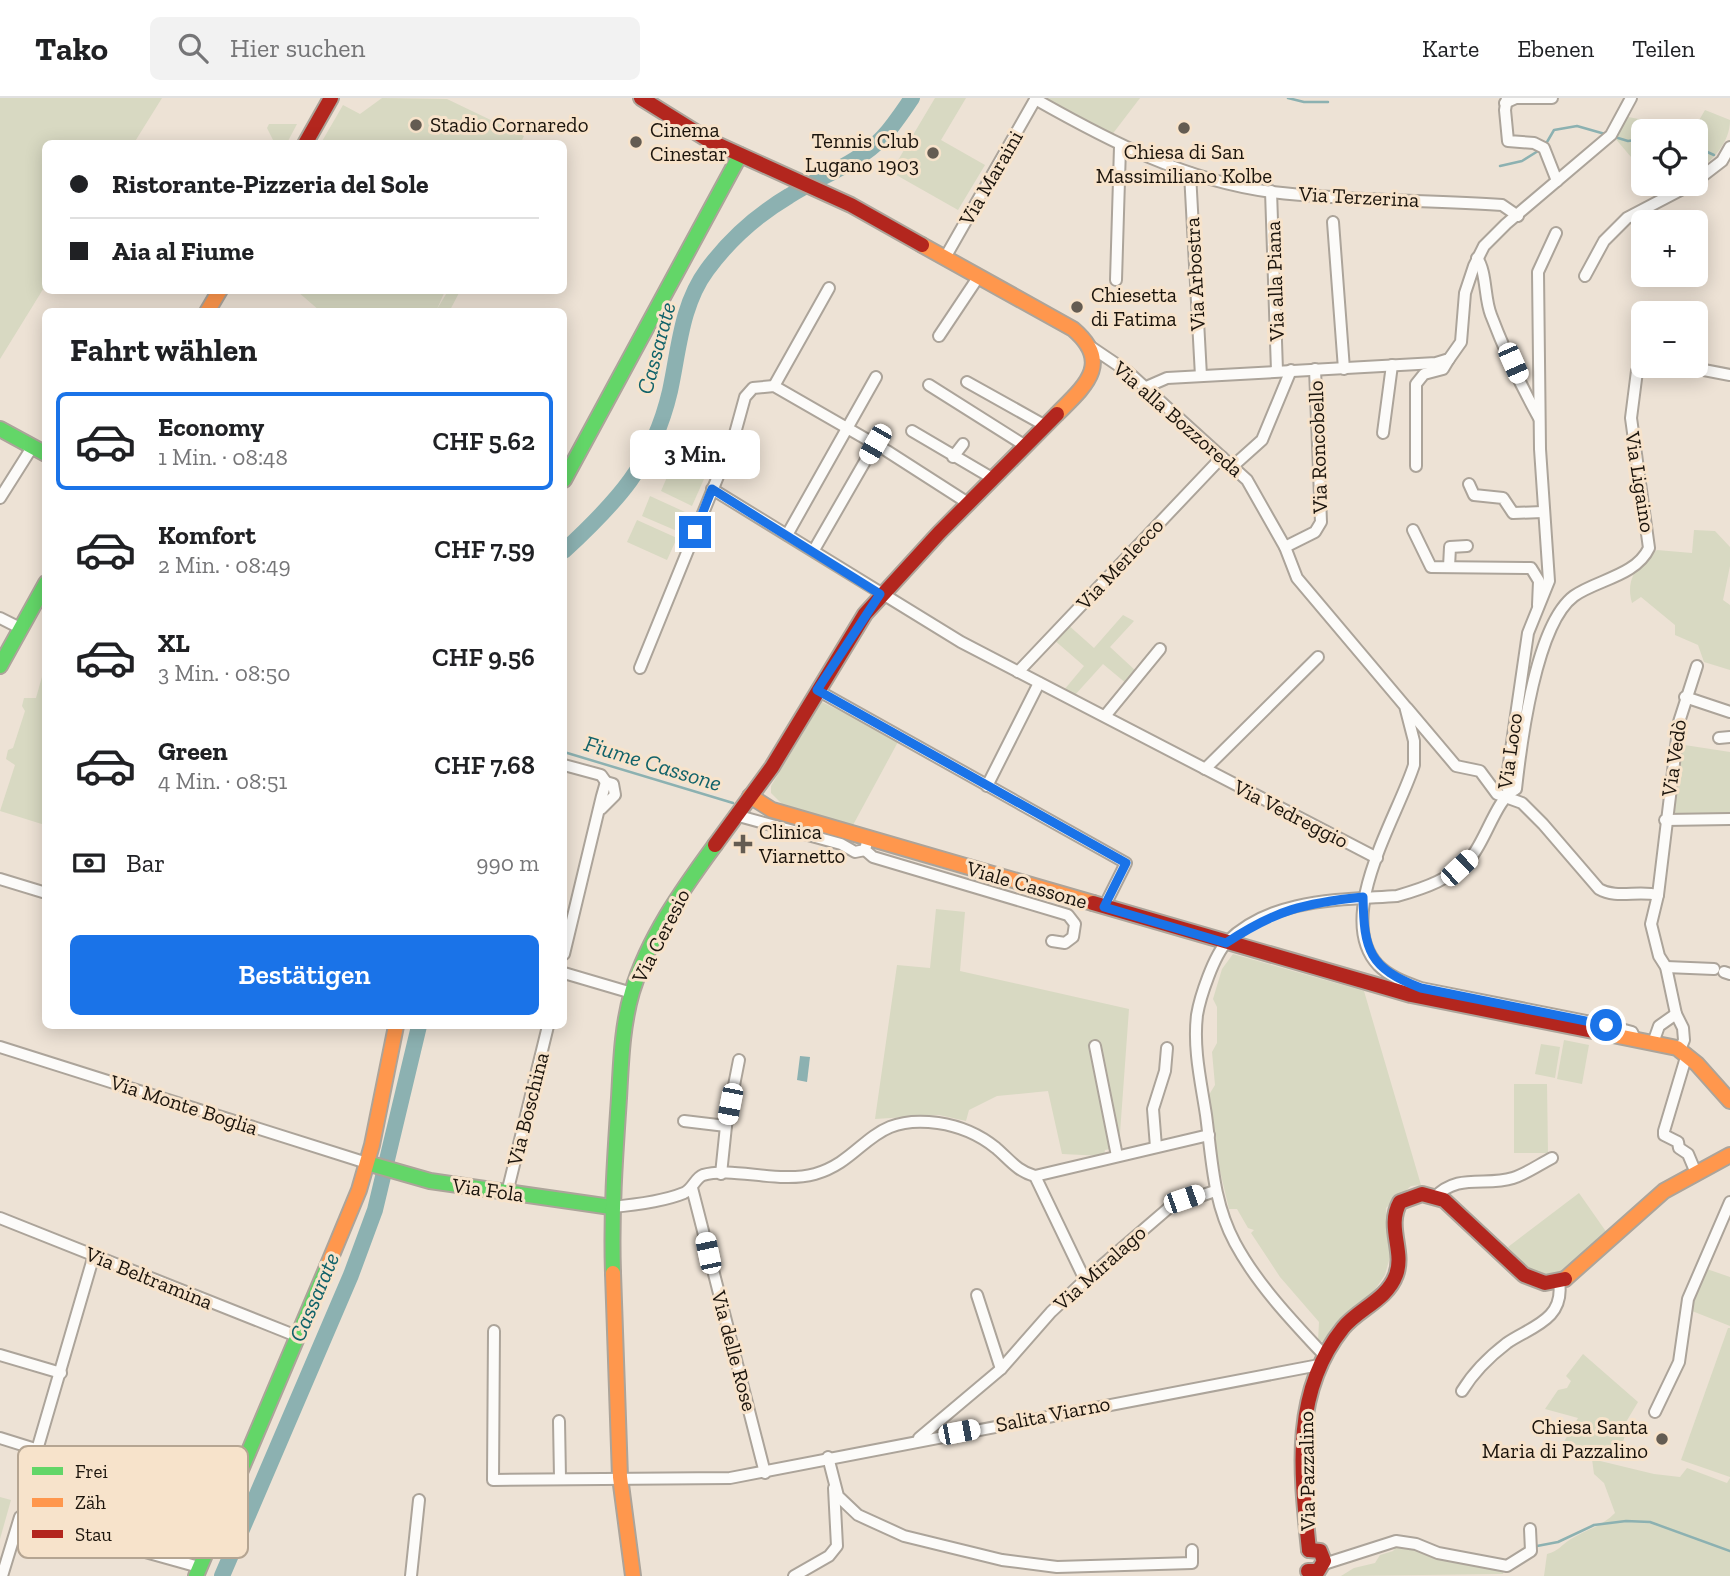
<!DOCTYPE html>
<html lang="de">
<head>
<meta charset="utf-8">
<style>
  :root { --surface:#fff; --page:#f2f2f2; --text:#202124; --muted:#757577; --line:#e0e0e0; --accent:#1a73e8 }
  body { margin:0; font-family:"Zilla Slab",serif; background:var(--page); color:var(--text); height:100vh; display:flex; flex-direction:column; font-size:26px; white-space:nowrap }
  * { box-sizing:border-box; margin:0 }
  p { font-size:23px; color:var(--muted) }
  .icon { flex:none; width:38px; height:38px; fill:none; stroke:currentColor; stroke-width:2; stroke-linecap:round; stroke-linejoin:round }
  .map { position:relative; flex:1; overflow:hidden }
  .sheet { position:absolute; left:42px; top:210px; width:525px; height:721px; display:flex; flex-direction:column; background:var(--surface); border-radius:10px; box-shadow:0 4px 18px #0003 }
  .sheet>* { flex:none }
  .guide { position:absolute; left:42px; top:42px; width:525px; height:154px; border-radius:10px; box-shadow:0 4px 18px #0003; display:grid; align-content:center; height:154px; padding:0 28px; background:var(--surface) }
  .controls { position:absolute; left:1631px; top:21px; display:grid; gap:14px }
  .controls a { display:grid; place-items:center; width:77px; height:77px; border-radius:10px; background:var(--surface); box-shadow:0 4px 18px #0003; font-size:35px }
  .end { position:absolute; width:32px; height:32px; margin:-16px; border:9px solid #1a73e8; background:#fff; box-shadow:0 0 0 4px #fff }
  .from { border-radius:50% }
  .bubble { position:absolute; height:49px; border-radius:10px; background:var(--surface); box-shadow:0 4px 18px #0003; font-size:23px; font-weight:600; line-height:49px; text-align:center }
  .car { position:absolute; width:21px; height:42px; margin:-21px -10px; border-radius:9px; box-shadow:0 0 5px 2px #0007; background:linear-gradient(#fff 24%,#345 0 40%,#fff 0 76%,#345 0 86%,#fff 0) }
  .guide b { display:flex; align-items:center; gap:24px; height:66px; font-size:26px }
  .guide b+b { border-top:2px solid var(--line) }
  .guide i { width:18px; height:18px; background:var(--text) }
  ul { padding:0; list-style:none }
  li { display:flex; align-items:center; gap:21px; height:98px; margin:0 14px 10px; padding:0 14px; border:4px solid transparent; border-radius:10px }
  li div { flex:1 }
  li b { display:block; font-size:26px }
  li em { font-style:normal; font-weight:600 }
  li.on { border-color:var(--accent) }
  li>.icon { width:63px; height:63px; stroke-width:1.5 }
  h2 { padding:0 28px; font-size:32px; line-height:84px }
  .pay { display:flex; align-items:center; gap:18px; height:77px; padding:0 28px; font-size:26px }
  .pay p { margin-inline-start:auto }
  .primary-button { display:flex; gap:14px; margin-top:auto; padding:14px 28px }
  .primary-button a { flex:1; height:80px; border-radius:10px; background:var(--accent); color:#fff; font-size:28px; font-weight:600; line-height:80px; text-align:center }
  header { display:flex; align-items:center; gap:42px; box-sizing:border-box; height:98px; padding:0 35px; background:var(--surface); border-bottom:2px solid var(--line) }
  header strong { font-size:33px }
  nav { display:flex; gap:38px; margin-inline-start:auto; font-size:24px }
  .search { width:490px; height:63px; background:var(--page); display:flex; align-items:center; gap:18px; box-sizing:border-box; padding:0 24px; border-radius:10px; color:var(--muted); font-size:26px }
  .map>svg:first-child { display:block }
  .green { fill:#d8d9c2 }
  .water { fill:#8cb1b1 }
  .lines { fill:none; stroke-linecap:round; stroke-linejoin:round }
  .stream { stroke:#8cb1b1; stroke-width:2.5 }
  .river { stroke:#8cb1b1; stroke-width:16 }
  .street-casing { stroke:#aca49a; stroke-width:14 }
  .fast-casing { stroke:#aca49a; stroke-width:18 }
  .slow-casing { stroke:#aca49a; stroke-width:18 }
  .jam-casing { stroke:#aca49a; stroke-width:18 }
  .street { stroke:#fcfbf9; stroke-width:10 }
  .fast { stroke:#63d668; stroke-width:14 }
  .slow { stroke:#ff974d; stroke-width:14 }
  .jam { stroke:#b3261e; stroke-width:14 }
  .route { stroke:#1a73e8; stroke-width:9 }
  .poi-dot { fill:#645c52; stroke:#f7e3cb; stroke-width:2.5 }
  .labels { text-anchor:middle; stroke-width:6; stroke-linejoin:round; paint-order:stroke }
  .poi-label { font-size:21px; fill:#1b140c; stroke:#f7e3cb; text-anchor:start }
  .street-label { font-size:21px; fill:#1b140c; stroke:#f7e3cb }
  .water-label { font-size:23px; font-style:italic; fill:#106269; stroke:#f7e3cb }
  .key { fill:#f7e3cb; stroke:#b5a592; stroke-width:2 }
  .key-label { font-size:19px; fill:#1b140c }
</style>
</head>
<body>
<header>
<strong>Tako</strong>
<div class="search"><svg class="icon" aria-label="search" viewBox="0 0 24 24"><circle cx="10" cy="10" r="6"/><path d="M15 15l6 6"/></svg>Hier suchen</div>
<nav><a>Karte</a><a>Ebenen</a><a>Teilen</a></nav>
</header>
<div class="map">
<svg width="1730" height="1478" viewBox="0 0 1730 1478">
  <rect width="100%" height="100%" fill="#ede2d5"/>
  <g class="green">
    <path d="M0,0H162L134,45L46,46L45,188L0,261Z"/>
    <path d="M382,0L447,1L524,38L520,46L321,45L343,7L360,16Z"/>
    <path d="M935,0H966L941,42L985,67L958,112L891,74Z"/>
    <path d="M1043,0H1140L1111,38Z"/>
    <path d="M1705,12L1730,22C1730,45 1713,61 1696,75V33H1643V73L1614,39L1628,19L1694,31Z"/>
    <path d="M269,26H297L287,45L275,46L267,30Z"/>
    <path d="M297,193H445L437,211L448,193H460L449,214L320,213Z"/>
    <path d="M680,349L712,363L692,408L661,393Z"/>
    <path d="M650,398L685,414L677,433L642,418Z"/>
    <path d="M637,422L677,440L667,462L627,444Z"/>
    <path d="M1694,432L1715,433L1730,449V468L1723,502L1730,507V572L1704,564L1698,547L1675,537V527L1641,499L1632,505C1625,479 1638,468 1657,452L1692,455Z"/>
    <path d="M1123,517L1134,523L1110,549L1137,574L1127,586L1103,566L1074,598L1064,592L1084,568L1053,541L1067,526L1094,550Z"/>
    <path d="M45,568L46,727H45L0,713L15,667L6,661L8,652L13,650L25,613L22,608L24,600H36Z"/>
    <path d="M822,604L899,642L853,727L783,707L771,695V688Z"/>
    <path d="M1678,646L1730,654V717L1677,719L1671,715Z"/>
    <path d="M936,811L965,814L960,873L1129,911L1119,1049L1105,1052L1104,1058L1062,1056L1048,993L997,998L969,1012L966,1023L939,1017L875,1021L897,867L930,870Z"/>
    <path d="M1233,856L1364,893L1421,1087L1411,1088L1386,1110L1390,1159L1385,1177L1372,1196L1345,1218L1325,1244L1318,1243L1319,1224L1280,1179L1251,1135L1254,1132L1248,1130L1237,1111H1229L1204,1005L1215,987L1212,954L1217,945V909L1213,901L1222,871Z"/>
    <path d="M1564,942L1589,947L1582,986L1557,981Z"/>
    <path d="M1541,946L1560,949L1555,980L1535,976Z"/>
    <path d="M1514,986H1547L1548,1055H1514Z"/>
    <path d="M1579,1095L1607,1135L1555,1178C1532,1178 1522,1166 1508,1149Z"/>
    <path d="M1704,1170L1730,1179V1228L1687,1211Z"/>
    <path d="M1728,1230H1730V1379L1681,1362Z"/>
    <path d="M1583,1256L1638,1304L1620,1334L1625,1338L1616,1363L1592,1355L1591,1359L1562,1347L1578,1320L1545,1311L1558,1292L1567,1290L1571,1283L1566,1278Z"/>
    <path d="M1592,1361L1654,1376L1680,1379L1687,1370L1727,1385L1730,1380V1478H1544L1547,1456C1559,1453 1561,1447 1571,1441C1587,1431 1601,1429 1615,1415L1604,1385L1594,1376Z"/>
    <path d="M0,1399L11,1402L0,1441Z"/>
    <path d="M1398,1447L1504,1472L1503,1476L1341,1478L1354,1470L1375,1465L1380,1457L1393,1453Z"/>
  </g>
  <path class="water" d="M800,958L810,959L807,984L797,982Z"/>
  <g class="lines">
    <g class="stream">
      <path d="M1288,0L1304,4H1328"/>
      <path d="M1618,40L1628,43L1643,41"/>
      <path d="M1547,44L1554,32L1577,28L1605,36"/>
      <path d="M1696,56L1705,53L1714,57"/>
      <path d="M1500,68L1522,63L1538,53"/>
      <path d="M564,654L733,705"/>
      <path d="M1537,1448L1558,1444L1594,1427L1626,1423L1650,1424L1730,1453"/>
    </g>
    <g class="river">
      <path d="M564,453C617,404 653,366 670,293C679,252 681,207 707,172C729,142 757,117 789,98C819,79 859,65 883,39C894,27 903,13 912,0"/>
      <path d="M222,1478L351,1177L375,1112L419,928"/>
    </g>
    <g class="street-casing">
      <g id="street">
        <path d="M1507,0L1505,12L1508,43L1534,45L1544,50L1557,83"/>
        <path d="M1035,1C1109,43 1186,83 1272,94C1348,103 1425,102 1502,107L1518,118"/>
        <path d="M1505,5L1516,0H1552"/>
        <path d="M1190,75L1201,278"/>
        <path d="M1696,83L1722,63L1730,49"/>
        <path d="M1271,93L1277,273"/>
        <path d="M1333,124L1344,271"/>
        <path d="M946,158L1036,0"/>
        <path d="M1477,160C1487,174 1484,200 1491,217C1504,251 1521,288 1539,320"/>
        <path d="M1585,178L1604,143L1627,120L1692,86"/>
        <path d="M1116,182L1120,49"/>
        <path d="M939,238L979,178"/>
        <path d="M1091,249L1128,274L1247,382L1285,449L1297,480L1405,608L1414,643V667C1398,718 1333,819 1378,867C1390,879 1405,884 1421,890L1606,927L1632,934L1635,941"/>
        <path d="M1683,268L1730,277"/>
        <path d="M967,284L1044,327"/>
        <path d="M929,287L1024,347"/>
        <path d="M774,288L829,190"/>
        <path d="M1144,290L1167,280L1436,265L1449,261L1461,244L1465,195L1474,168L1484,148L1506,126L1611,37L1631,0"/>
        <path d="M912,333L992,380"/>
        <path d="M1383,335L1392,267"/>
        <path d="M953,359L963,346"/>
        <path d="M1233,368L1262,342L1291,272"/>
        <path d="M1416,368V286L1424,276L1443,271L1449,261"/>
        <path d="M1469,386L1474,397L1503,400L1513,415L1543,414"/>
        <path d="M712,391L961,544L1377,760"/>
        <path d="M0,400L31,351L23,345"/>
        <path d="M1413,432L1431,469L1531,470L1539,483L1538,507"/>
        <path d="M787,437L876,279"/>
        <path d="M1285,449L1315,434L1321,424L1315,271"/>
        <path d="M814,452L875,346"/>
        <path d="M1449,469L1450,449L1467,448"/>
        <path d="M0,520L20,530"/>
        <path d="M640,570L734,339L745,299L753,290L774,288L887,353L968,405"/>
        <path d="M1018,574L1222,359"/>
        <path d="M817,592L1126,765L1104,809"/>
        <path d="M1685,599L1730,614"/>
        <path d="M1407,610L1456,668L1480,673L1497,696L1522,705L1543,726L1599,791C1616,801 1638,792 1658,797"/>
        <path d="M1105,618L1160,551"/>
        <path d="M1719,640L1730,639"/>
        <path d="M564,667L601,677L606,684"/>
        <path d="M1205,671L1318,559"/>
        <path d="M987,688L1039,585"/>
        <path d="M1509,694L1506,686L1528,535L1549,483L1540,351L1538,174L1556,135"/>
        <path d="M735,717L841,746L855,754L865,752"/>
        <path d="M1665,722L1730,721"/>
        <path d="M868,740L865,752L873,759L1068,817L1075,826L1073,839L1065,845L1052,843"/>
        <path d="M0,781L46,795"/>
        <path d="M564,856L602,698L606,684L613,686L615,697L601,711"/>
        <path d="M1666,869L1714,871"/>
        <path d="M1724,874L1730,876"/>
        <path d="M564,875L632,895"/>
        <path d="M1653,945L1659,928L1676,916"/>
        <path d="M1095,948L1117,1058"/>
        <path d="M0,949L367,1065"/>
        <path d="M1680,952L1684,942L1683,930L1676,916L1666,869L1659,858L1651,826L1658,797L1679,624L1697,568"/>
        <path d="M1687,956L1664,1033V1037L1678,1044L1679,1050L1688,1056L1696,1075"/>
        <path d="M684,1023L726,1028"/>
        <path d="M1156,1049L1153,1011L1165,973L1167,950"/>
        <path d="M721,1076L726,1028L739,962"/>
        <path d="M1035,1078L1085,1182"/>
        <path d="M692,1090L765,1375"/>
        <path d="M507,1095L548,928"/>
        <path d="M1434,1100C1458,1074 1486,1089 1513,1080C1526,1076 1540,1066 1552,1060"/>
        <path d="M611,1109C634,1107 662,1104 684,1095C693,1091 695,1080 703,1077C732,1068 778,1086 815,1076C866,1061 869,1015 938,1025C959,1028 980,1037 996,1050C1010,1062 1017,1073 1035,1078L1209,1037"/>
        <path d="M0,1120L299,1239"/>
        <path d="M977,1197L1001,1271"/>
        <path d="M494,1233L493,1382L730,1380L1319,1267"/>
        <path d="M0,1257L61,1275"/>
        <path d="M1324,1257C1292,1223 1257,1186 1235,1145C1213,1104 1212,1062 1206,1017C1201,984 1193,951 1197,917C1200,899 1214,857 1227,844C1271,800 1340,802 1397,798C1425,790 1452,781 1472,758C1486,741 1498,698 1516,691C1521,645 1536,526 1574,498C1596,482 1636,478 1649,450L1631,320L1637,273L1643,263"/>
        <path d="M1462,1293C1473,1275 1490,1258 1507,1245C1530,1229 1565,1222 1559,1184"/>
        <path d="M1655,1314L1679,1264L1688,1201L1730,1104"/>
        <path d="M559,1323L560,1380"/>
        <path d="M0,1340L224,1410"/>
        <path d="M919,1340L1001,1271L1051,1214L1085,1182L1171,1108L1215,1093"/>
        <path d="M37,1352L94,1157"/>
        <path d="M828,1359L838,1398L858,1417L904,1438L1002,1462L1057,1469L1192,1465V1452"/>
        <path d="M1324,1466L1396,1443L1416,1446L1438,1455L1507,1468L1531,1453L1530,1431"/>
        <path d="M2,1478L20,1419L199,1469"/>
        <path d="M411,1478L419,1402"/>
        <path d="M794,1478L829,1458L837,1448L834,1390"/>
      </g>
    </g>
    <g class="fast-casing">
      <g id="fast">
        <path d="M0,331L46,356"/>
        <path d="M564,382L740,57"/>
        <path d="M0,568L46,485"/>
        <path d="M367,1065L430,1083L611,1109"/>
        <path d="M613,1175C611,1116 615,1059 619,1000C621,965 622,928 632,894C648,840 682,792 715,747"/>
        <path d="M196,1478L327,1169"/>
      </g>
    </g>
    <g class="slow-casing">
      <g id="slow">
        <path d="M922,147L1073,231C1113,265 1085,288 1057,316"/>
        <path d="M207,214L220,192"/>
        <path d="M750,698L772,712L1093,805"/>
        <path d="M1598,934L1677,950L1697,966L1730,1003"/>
        <path d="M327,1169L359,1092L372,1047L396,928"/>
        <path d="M613,1175L620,1379L633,1478"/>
        <path d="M1565,1181L1664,1093L1730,1057"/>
      </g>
    </g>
    <g class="jam-casing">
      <g id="jam">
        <path d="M641,0L710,43L851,107L922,147"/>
        <path d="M305,46L331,0"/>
        <path d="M715,747L772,669L865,516L939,435L1057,316"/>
        <path d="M1093,805L1411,897L1598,934"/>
        <path d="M1309,1452C1301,1375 1291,1295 1343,1230C1358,1211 1387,1202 1396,1177C1405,1153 1386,1129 1400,1104L1422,1096L1444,1102L1524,1177L1545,1185L1565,1181"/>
        <path d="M1308,1473H1318L1324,1463L1320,1453L1309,1452"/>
      </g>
    </g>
    <use href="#street" class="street"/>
    <use href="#fast" class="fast"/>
    <use href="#slow" class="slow"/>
    <use href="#jam" class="jam"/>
  </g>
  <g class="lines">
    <path class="route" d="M695,434L712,391L880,496L817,592L1126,765L1104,809L1226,845C1276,812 1304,805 1363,799C1364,853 1369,870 1421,890L1606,927"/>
  </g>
  <g class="poi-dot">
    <circle cx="416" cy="27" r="7"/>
    <circle cx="1184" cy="30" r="7"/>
    <circle cx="636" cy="44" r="7"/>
    <circle cx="933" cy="55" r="7"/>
    <circle cx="1077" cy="209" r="7"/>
    <path d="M739.5 735.5h7v7h7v7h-7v7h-7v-7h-7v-7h7z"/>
    <circle cx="1662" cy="1341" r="7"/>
  </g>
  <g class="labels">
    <g class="poi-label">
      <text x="430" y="34">Stadio Cornaredo</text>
      <text x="650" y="39">Cinema<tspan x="650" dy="24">Cinestar</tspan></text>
      <text x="919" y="50" text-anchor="end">Tennis Club<tspan x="919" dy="24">Lugano 1903</tspan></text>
      <text x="1184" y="61" text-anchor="middle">Chiesa di San<tspan x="1184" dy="24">Massimiliano Kolbe</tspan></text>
      <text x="1091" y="204">Chiesetta<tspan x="1091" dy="24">di Fatima</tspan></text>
      <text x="759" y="741">Clinica<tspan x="759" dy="24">Viarnetto</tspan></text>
      <text x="1648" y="1336" text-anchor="end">Chiesa Santa<tspan x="1648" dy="24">Maria di Pazzalino</tspan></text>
    </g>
    <g class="street-label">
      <text transform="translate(991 80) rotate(-60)" y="7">Via Maraini</text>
      <text transform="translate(1359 99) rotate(3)" y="7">Via Terzerina</text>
      <text transform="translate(1195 176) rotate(-93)" y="7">Via Arbostra</text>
      <text transform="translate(1275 183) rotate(-92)" y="7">Via alla Piana</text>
      <text transform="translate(1178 321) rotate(41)" y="7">Via alla Bozzoreda</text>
      <text transform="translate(1318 349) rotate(-92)" y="7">Via Roncobello</text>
      <text transform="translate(1640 384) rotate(81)" y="7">Via Ligaino</text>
      <text transform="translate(1120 466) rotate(-47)" y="7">Via Merlecco</text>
      <text transform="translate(1510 653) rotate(-82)" y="7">Via Loco</text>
      <text transform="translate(1674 660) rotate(-82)" y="7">Via Vedò</text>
      <text transform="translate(1291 716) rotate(27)" y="7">Via Vedreggio</text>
      <text transform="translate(1027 787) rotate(16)" y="7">Viale Cassone</text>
      <text transform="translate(661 838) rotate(-63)" y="7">Via Ceresio</text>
      <text transform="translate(184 1007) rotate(18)" y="7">Via Monte Boglia</text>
      <text transform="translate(528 1011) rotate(-76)" y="7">Via Boschina</text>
      <text transform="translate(488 1092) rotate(8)" y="7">Via Fola</text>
      <text transform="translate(1100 1170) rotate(-42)" y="7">Via Miralago</text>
      <text transform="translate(149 1180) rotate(22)" y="7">Via Beltramina</text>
      <text transform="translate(734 1253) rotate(75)" y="7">Via delle Rose</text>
      <text transform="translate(1053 1316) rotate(-11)" y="7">Salita Viarno</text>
      <text transform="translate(1307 1373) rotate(-91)" y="7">Via Pazzalino</text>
    </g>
    <g class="water-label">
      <text transform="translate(656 250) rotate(-75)" y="8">Cassarate</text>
      <text transform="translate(653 665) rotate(17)" y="8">Fiume Cassone</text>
      <text transform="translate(314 1199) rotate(-67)" y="8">Cassarate</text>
    </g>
  </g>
  <rect x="18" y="1348" width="230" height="112" rx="10" class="key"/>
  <rect x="32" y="1369" width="31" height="8" fill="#63d668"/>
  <rect x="32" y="1400" width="31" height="9" fill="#ff974d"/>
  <rect x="32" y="1432" width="31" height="8" fill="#b3261e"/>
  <g class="key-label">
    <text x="75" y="1380">Frei</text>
    <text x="75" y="1411">Zäh</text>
    <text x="75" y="1443">Stau</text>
  </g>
</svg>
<div class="controls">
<a><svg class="icon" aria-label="locate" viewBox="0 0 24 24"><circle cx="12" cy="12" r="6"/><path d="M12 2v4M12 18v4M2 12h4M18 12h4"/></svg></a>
<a>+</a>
<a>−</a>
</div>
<i class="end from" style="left:1606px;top:927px"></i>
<i class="end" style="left:695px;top:434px"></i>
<div class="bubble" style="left:630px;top:332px;width:130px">3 Min.</div>
<i class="car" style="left:1513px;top:265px;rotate:156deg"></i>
<i class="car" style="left:875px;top:346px;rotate:210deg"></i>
<i class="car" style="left:1459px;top:770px;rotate:47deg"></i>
<i class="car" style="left:730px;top:1006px;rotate:191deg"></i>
<i class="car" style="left:1184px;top:1101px;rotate:71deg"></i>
<i class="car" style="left:708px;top:1155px;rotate:348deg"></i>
<i class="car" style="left:959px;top:1334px;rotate:79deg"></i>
<div class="guide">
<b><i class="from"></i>Ristorante-Pizzeria del Sole</b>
<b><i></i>Aia al Fiume</b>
</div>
<section class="sheet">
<h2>Fahrt wählen</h2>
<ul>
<li class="on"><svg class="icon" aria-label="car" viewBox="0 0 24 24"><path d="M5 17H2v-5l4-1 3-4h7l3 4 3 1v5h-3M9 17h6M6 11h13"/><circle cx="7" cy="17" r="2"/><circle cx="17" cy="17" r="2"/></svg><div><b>Economy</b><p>1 Min. · 08:48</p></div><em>CHF 5.62</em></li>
<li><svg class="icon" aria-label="car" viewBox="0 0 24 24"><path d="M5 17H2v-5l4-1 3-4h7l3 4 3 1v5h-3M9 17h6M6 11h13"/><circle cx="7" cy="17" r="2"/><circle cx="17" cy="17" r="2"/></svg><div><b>Komfort</b><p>2 Min. · 08:49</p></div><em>CHF 7.59</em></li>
<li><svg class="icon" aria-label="car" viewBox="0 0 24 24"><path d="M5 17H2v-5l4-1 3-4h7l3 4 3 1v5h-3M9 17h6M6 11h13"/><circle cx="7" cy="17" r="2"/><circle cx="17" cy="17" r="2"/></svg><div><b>XL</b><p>3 Min. · 08:50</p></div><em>CHF 9.56</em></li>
<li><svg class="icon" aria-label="car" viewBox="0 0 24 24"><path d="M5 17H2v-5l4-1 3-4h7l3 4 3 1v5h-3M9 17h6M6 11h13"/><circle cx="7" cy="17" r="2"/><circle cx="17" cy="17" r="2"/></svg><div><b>Green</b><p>4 Min. · 08:51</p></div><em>CHF 7.68</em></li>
</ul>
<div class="pay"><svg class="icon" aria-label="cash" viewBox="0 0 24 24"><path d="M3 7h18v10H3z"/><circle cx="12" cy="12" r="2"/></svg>Bar<p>990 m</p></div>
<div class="primary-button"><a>Bestätigen</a></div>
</section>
</div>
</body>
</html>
